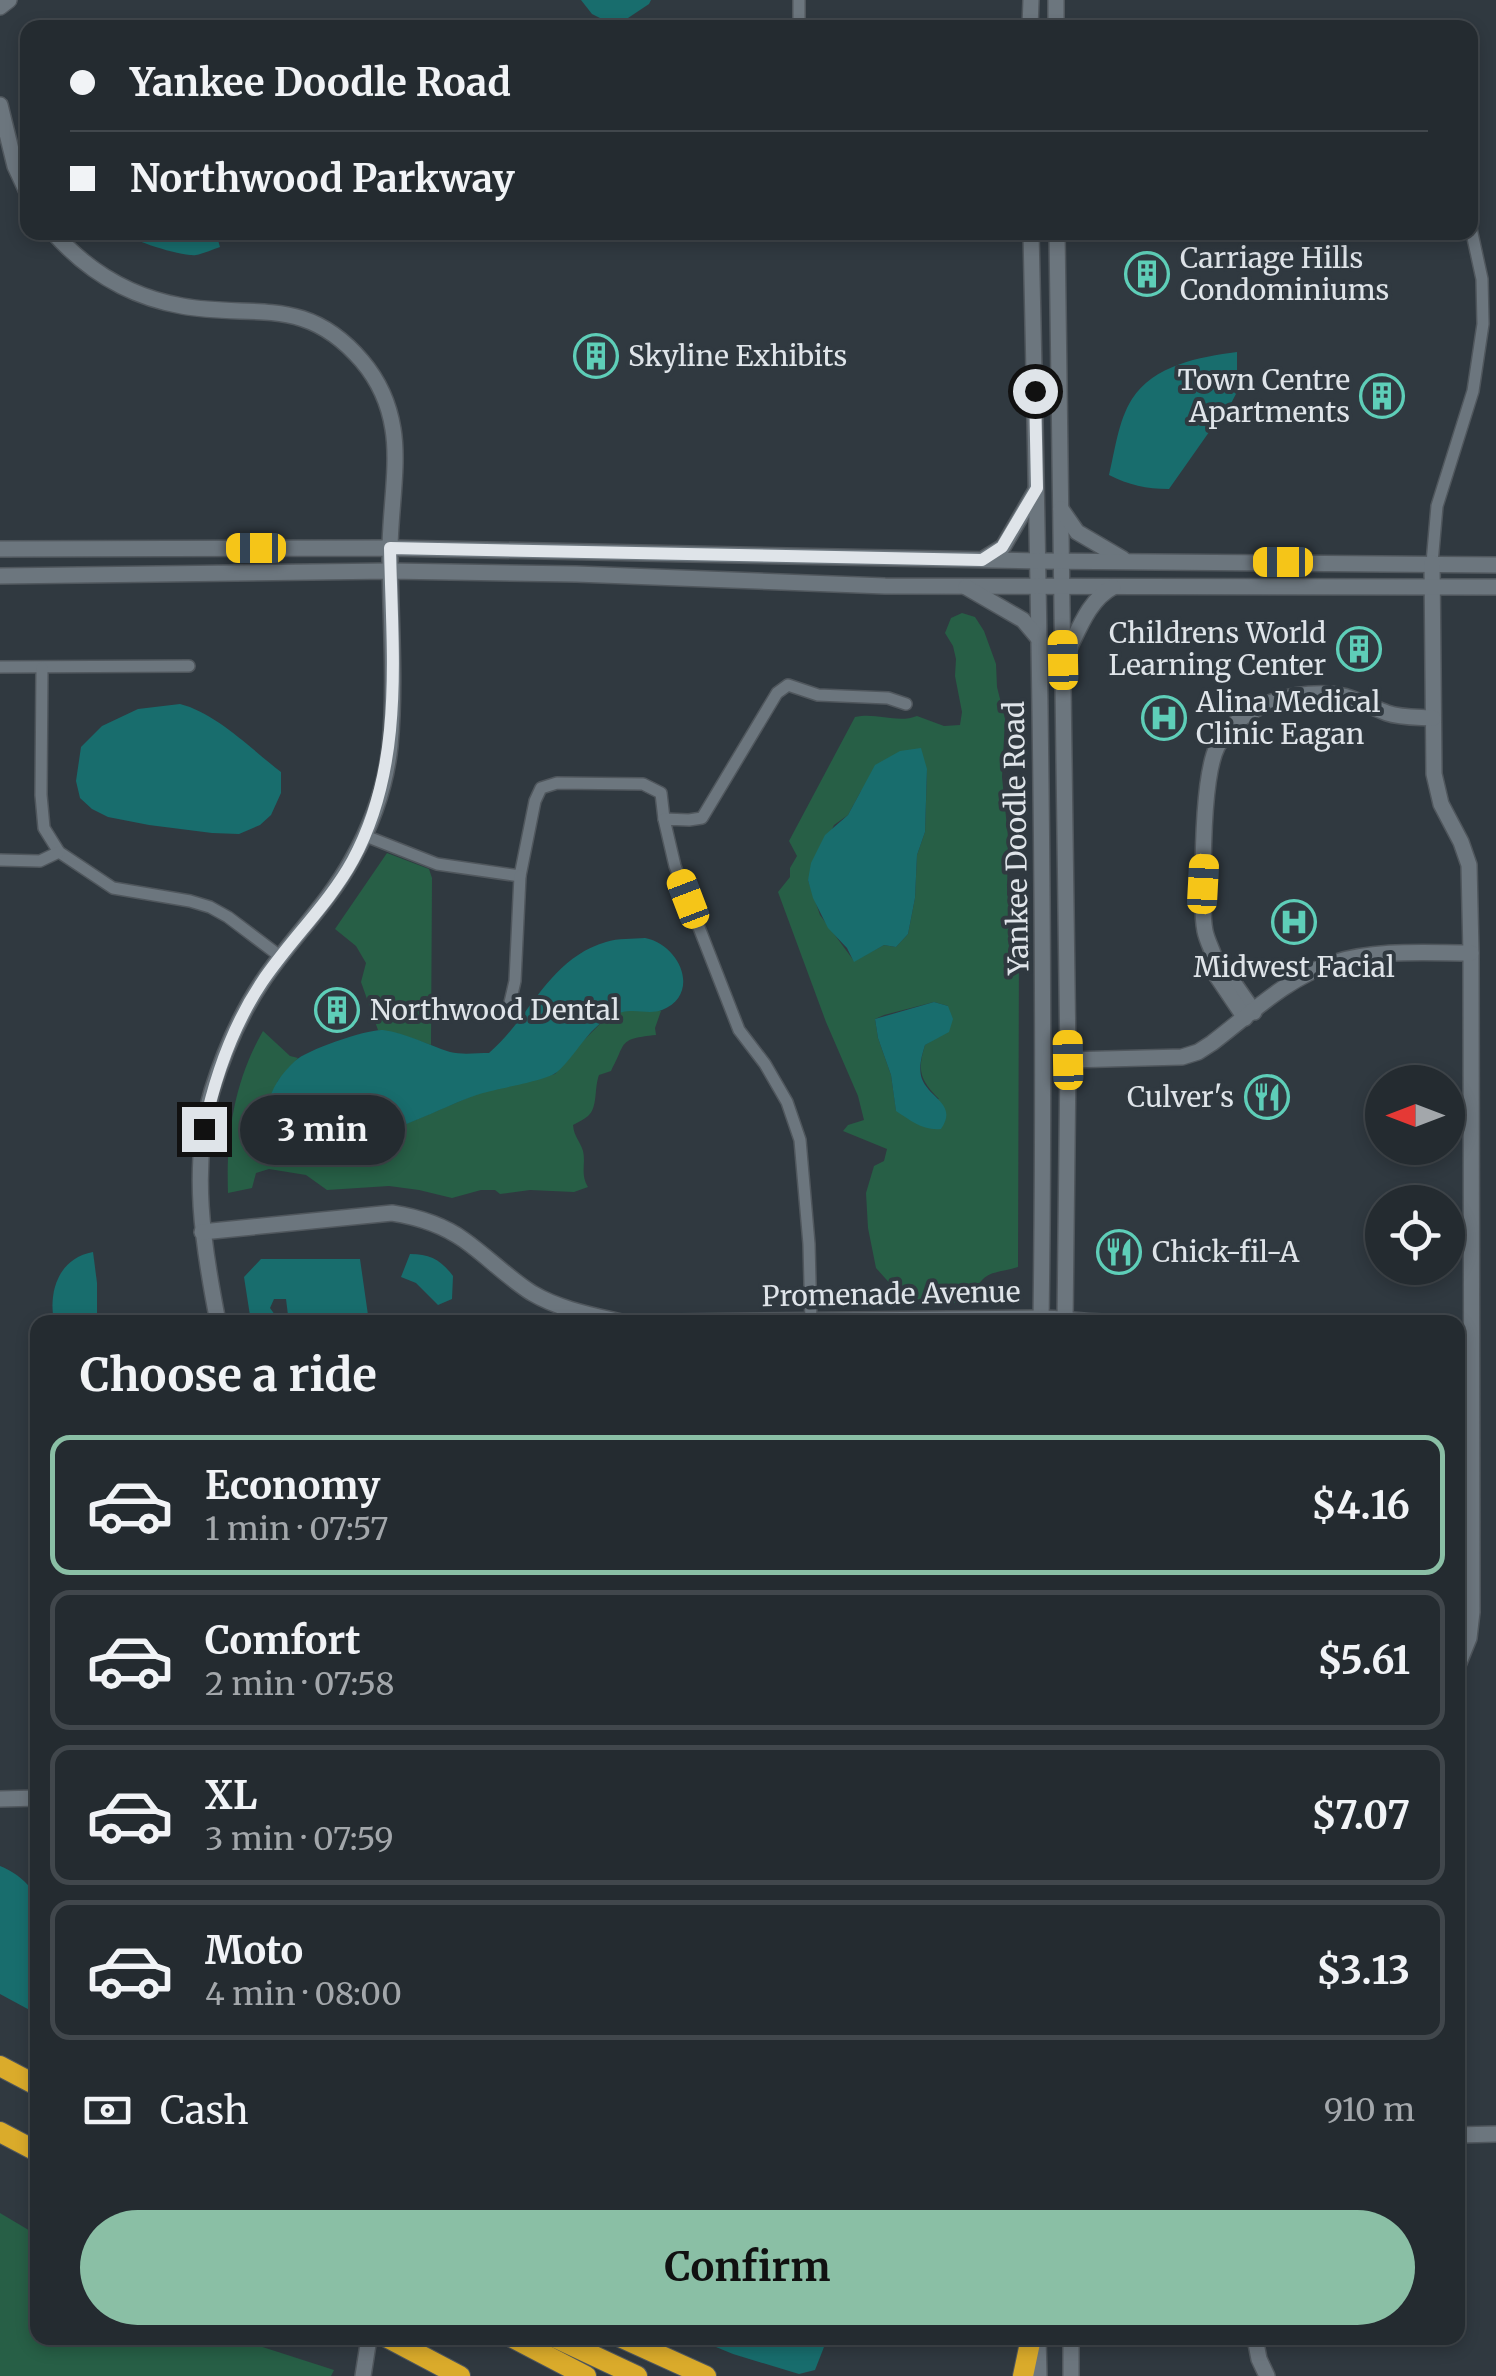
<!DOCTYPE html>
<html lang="en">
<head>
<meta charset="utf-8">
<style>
  :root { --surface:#242b30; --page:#2c3338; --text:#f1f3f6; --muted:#a3a7ab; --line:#41474c; --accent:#8abfa5 }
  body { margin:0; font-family:Merriweather,serif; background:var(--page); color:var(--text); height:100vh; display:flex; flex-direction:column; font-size:38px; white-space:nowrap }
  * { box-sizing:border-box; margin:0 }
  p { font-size:32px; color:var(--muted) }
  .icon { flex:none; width:55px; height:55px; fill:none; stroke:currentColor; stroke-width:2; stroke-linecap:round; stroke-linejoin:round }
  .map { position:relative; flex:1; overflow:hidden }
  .side { position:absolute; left:30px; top:1315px; width:1435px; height:1030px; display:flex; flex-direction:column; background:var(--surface); border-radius:20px; box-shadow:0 5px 15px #0003,0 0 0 2px var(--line) }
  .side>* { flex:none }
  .guide { position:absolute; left:20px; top:20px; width:1458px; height:220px; border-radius:20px; box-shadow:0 5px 15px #0003,0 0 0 2px var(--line); display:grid; align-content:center; height:220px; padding:0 50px; background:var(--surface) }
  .needle { width:65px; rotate:270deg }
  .buttons { position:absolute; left:1365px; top:1065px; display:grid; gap:20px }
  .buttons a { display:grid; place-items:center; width:100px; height:100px; border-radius:50%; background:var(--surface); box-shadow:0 5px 15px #0003,0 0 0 2px var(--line); font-size:50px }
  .end { position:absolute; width:45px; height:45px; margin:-22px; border:12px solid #dfe4e9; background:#111; box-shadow:0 0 0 5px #111 }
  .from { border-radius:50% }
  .bubble { position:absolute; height:70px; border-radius:35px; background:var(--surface); box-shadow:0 5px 15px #0003,0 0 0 2px var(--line); font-size:32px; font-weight:700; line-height:70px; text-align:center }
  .car { position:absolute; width:30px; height:60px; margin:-30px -15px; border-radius:12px; box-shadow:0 0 8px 2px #0007; background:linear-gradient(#f5c518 24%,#345 0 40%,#f5c518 0 76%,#345 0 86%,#f5c518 0) }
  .guide b { display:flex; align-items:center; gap:35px; height:95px; font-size:38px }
  .guide b+b { border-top:2px solid var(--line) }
  .guide i { width:25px; height:25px; background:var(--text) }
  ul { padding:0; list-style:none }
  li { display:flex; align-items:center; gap:30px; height:140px; margin:0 20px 15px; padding:0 30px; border:5px solid var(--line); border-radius:20px }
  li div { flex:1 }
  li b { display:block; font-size:38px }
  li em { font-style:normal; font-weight:700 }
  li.on { border-color:var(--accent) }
  li>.icon { width:90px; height:90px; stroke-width:1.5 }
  h2 { padding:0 50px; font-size:45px; line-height:120px }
  .pay { display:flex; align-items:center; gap:25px; height:110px; padding:0 50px; font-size:38px }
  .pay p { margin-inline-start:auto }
  .primary-button { display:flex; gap:20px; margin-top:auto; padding:20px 50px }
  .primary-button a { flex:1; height:115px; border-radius:60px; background:var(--accent); color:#111; font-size:40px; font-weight:700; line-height:115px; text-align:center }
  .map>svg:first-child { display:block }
  .green { fill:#275f46; fill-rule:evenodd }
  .water { fill:#186d6d }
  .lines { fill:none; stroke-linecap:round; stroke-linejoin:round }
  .street-casing { stroke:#50575d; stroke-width:14 }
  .secondary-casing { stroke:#50575d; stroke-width:18 }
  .highway-casing { stroke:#50575d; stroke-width:22 }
  .street { stroke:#6c767e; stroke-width:11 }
  .secondary { stroke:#6c767e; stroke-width:15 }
  .highway { stroke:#daab2b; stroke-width:20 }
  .route { stroke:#dfe4e9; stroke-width:12 }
  .labels { text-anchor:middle; stroke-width:8; stroke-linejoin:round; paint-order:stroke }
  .poi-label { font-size:28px; fill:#dfe4e9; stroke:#303940; text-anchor:start }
  .street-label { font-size:28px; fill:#dfe4e9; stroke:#303940 }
</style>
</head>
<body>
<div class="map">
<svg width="1496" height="2376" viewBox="0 0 1496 2376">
  <rect width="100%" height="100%" fill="#303940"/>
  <g class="green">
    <path d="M962,613L975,617L984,631L996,664L997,687L1005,719L1002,777L1008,837L1007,895L1015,910L1019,941L1018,1267C991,1275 984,1269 972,1298L957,1303L903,1298L876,1268L868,1228L866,1193L874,1166L884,1161L887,1149L843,1131L848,1125L864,1120L858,1096L826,1022L778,892L790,877V868L797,856L789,841L855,717C877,712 897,724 917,716L944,726L960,725L962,712L955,676L956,659L953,646L945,633L951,618ZM927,770L925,832L917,855L915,898L908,934L896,947L884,945L854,961L820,915L808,880L834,825L848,815L861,791ZM934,1002L948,1006L936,1038L925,1045C917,1071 920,1080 939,1099L896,1110L891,1075L878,1038L875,1019L884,1015Z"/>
    <path d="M387,853L429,869L432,878L431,1045L399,1034L378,1030L361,982L366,963L356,946L335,929Z"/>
    <path d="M625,1010L661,1011L655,1028L656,1035C617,1039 627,1042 611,1071L599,1075C594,1088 598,1108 588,1116C583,1120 578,1122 573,1125C574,1137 580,1141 583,1151C586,1164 580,1174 588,1187L574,1192L530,1190L500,1194L495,1190H481L452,1198L419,1190L389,1186L327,1190L306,1175L269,1169L256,1173L252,1188L228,1193C226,1136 234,1081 263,1031L290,1056L298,1058L277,1082L290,1152L331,1153L347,1149L479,1093L555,1074L577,1047L606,1018Z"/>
    <path d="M0,2213L37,2235L38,2338H235L334,2370L331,2376H0Z"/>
  </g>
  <g class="water">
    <path d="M581,0H651L649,4L616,26L592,14Z"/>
    <path d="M123,233H216L220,247C213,249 203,254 196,255C183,257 133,241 123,233Z"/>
    <path d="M1237,352V392L1227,411L1214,425L1169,489C1146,489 1129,485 1109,475C1115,451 1118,421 1132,399C1154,365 1199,357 1237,352Z"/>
    <path d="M180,704C216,713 251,749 281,772V793L271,815L260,825L239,834L212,833L149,825L108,817L92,809L80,798L76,781L81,747L102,726L138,709Z"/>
    <path d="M921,748L927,769L925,832L917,855L915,898L908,934L896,947L884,945L854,962L847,948L828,928L813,898L808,880L811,863L825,835L848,815L875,765L900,751Z"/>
    <path d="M645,938C681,945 701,995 662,1010C646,1016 631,1005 610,1017C587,1029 576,1056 557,1072C546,1081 499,1088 483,1093C466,1098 449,1106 433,1113C404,1125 376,1137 347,1149L332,1153L290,1152L288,1134C272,1129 267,1125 268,1107C270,1089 282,1073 295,1061C306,1050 367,1029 383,1030C406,1033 428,1045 450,1052C462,1055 477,1053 489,1053C531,1017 548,959 606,942C618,938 633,939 645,938Z"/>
    <path d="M934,1002L948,1006L953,1019L949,1032L925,1045C922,1055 918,1068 922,1079C930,1099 958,1104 941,1129C923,1131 910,1120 896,1111L891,1075L878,1038L875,1019Z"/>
    <path d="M93,1252L97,1283V1322H54C48,1291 59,1258 93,1252Z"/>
    <path d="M410,1254C430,1254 441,1260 453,1276L452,1299L438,1305L416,1283L401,1277Z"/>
    <path d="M261,1259H360L369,1322H302L288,1315L286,1299H274L270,1308L280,1322H251L244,1277Z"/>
    <path d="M0,1866C11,1870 24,1879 31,1889C44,1912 38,1985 37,2014L0,1994Z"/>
    <path d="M694,2338H935L924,2345C885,2339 863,2335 824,2347L815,2370L799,2374L733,2354Z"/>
  </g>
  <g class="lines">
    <g class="street-casing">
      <g id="street">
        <path d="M799,28V0"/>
        <path d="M1432,563L1437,506L1473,391L1483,324L1482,279L1470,224"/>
        <path d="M0,667L189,666"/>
        <path d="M42,668L41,795L44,828L59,852L113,888L190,901L210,907L228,917L281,957"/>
        <path d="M363,835L437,864L520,876L535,801L541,788L557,783L643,784L661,793L664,819"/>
        <path d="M0,860L40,861L59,852"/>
        <path d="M496,1012L509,1007L515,981L520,876"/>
        <path d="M811,1322L809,1244L800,1140L787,1102L765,1064L739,1030L675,866L664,819L689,820L702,818L777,693L788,685L818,695L888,698L906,704"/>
      </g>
    </g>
    <g class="secondary-casing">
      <g id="secondary">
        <path d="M0,7L9,0"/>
        <path d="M1030,28L1031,0"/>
        <path d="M1056,28V0"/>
        <path d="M0,105L15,166L28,194"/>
        <path d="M53,232C87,271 131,297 182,306C254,319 305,294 362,361C379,381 389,404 393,429C399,465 390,512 390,550C390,615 396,681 390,746C386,785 371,826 352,860C328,904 290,940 262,982C240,1015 224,1052 212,1091C190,1167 203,1246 218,1322"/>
        <path d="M1031,232C1039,596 1046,959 1041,1322"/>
        <path d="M1057,232L1068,1060L1065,1322"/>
        <path d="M1061,509L1077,532L1123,559"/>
        <path d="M0,549L390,548L1038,561L1496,565"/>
        <path d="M985,558L1003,547L1036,490"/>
        <path d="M1432,563L1434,774L1441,804L1461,842L1469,865L1471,953L1472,1612L1469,1638L1458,1665"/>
        <path d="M0,576L390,571L576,574L885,586L1496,587"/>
        <path d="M966,587L1023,620L1039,639"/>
        <path d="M1065,657C1078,632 1088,600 1113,587"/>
        <path d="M1217,966L1224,969L1254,1012"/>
        <path d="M1245,1018L1216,975C1219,959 1208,946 1205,931C1202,916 1203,899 1203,885C1203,853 1204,774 1217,747C1238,707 1287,692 1329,694C1351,695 1368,706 1387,713C1401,718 1419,717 1433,718"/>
        <path d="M1068,1060L1182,1057L1198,1052L1212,1043C1249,1015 1288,977 1333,963C1377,949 1426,953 1471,953"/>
        <path d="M202,1232L392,1213C418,1217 443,1225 464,1240C488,1257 508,1278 532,1293C559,1309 591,1315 621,1322"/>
        <path d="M681,1322L1041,1318C1062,1318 1081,1322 1102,1322"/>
        <path d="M0,1799L38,1798"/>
        <path d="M1458,2135L1496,2134"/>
        <path d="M1038,2338L1039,2376"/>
        <path d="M1071,2338V2376"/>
        <path d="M1255,2338L1259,2359L1267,2376"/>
        <path d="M363,2376L369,2338"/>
      </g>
    </g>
    <g class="highway-casing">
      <g id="highway">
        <path d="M0,2066L38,2086"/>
        <path d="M0,2132L38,2152"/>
        <path d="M388,2338L460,2376"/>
        <path d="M513,2338L586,2376"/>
        <path d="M556,2338L637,2376"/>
        <path d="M622,2338L706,2376"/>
        <path d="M1023,2376L1031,2338"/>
      </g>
    </g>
    <use href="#street" class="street"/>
    <use href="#secondary" class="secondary"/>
    <use href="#highway" class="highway"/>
  </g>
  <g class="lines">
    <path class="route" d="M204,1129C215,1076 232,1027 262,982C290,940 329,904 353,860C405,764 392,653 390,548L982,560L1002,547L1037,488L1035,391"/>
  </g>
  <defs>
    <g id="building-ring" transform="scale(2.25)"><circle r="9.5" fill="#303940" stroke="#5eceb8" stroke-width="1.5"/><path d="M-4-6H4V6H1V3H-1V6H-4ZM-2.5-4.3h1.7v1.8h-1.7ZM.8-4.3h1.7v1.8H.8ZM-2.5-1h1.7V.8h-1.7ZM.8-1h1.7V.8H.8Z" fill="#5eceb8"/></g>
    <g id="hospital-ring" transform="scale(2.25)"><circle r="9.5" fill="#303940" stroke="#5eceb8" stroke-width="1.5"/><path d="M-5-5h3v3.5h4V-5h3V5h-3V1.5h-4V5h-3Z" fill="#5eceb8"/></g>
    <g id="restaurant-ring" transform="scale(2.25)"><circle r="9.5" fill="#303940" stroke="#5eceb8" stroke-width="1.5"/><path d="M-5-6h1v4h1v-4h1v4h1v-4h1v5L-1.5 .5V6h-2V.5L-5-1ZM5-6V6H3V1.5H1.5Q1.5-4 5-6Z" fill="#5eceb8"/></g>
  </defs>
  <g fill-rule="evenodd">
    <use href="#building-ring" x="1147" y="274"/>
    <use href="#building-ring" x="596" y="356"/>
    <use href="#building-ring" x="1382" y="396"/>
    <use href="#building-ring" x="1359" y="649"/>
    <use href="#hospital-ring" x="1164" y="718"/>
    <use href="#hospital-ring" x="1294" y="922"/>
    <use href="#building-ring" x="337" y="1010"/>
    <use href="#restaurant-ring" x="1267" y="1097"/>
    <use href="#restaurant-ring" x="1119" y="1252"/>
  </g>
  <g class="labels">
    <g class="poi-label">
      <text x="1180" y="268">Carriage Hills<tspan x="1180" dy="32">Condominiums</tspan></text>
      <text x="628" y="366">Skyline Exhibits</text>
      <text x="1350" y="390" text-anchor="end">Town Centre<tspan x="1350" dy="32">Apartments</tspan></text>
      <text x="1326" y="643" text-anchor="end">Childrens World<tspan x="1326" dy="32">Learning Center</tspan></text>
      <text x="1196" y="712">Alina Medical<tspan x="1196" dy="32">Clinic Eagan</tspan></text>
      <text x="1294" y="977" text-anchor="middle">Midwest Facial</text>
      <text x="370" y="1020">Northwood Dental</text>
      <text x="1234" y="1107" text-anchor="end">Culver's</text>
      <text x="1152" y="1262">Chick-fil-A</text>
    </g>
    <g class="street-label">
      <text transform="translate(1016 838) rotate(-91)" y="10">Yankee Doodle Road</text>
      <text transform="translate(891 1294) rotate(-1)" y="10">Promenade Avenue</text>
    </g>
  </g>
</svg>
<div class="buttons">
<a><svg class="needle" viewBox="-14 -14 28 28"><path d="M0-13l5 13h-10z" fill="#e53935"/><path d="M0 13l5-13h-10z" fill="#a3a7ab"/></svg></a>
<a><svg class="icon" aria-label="locate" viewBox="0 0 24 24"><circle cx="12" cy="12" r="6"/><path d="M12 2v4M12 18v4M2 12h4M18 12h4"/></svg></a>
</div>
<i class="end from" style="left:1035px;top:391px"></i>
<i class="end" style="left:204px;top:1129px"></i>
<div class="bubble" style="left:240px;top:1095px;width:165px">3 min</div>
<i class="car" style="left:256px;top:548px;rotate:270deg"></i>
<i class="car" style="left:1283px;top:562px;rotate:270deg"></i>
<i class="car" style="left:1063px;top:660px;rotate:359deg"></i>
<i class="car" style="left:1203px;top:884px;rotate:3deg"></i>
<i class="car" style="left:688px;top:899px;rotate:339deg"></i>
<i class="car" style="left:1068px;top:1060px;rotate:359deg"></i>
<div class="guide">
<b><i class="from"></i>Yankee Doodle Road</b>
<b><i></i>Northwood Parkway</b>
</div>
<section class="side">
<h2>Choose a ride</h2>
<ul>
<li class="on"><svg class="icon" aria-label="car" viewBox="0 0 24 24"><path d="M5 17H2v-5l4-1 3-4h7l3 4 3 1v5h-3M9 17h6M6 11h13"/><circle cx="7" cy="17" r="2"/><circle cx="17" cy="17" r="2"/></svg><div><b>Economy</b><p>1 min · 07:57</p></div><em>$4.16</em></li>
<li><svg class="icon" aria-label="car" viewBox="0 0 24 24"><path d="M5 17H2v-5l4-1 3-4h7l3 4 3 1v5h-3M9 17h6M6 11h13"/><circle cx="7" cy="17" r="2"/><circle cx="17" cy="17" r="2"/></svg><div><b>Comfort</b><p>2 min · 07:58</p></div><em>$5.61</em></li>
<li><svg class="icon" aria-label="car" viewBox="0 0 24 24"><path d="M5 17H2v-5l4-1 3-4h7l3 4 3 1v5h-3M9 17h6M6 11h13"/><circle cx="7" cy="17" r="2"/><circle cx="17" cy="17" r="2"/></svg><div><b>XL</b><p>3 min · 07:59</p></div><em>$7.07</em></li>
<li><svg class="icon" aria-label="car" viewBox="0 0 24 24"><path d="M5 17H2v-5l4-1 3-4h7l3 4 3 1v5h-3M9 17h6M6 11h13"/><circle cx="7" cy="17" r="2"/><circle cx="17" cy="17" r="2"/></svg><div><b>Moto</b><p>4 min · 08:00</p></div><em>$3.13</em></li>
</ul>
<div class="pay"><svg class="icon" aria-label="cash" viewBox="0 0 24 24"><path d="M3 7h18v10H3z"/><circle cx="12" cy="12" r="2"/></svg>Cash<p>910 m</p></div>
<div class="primary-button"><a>Confirm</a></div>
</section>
</div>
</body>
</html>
